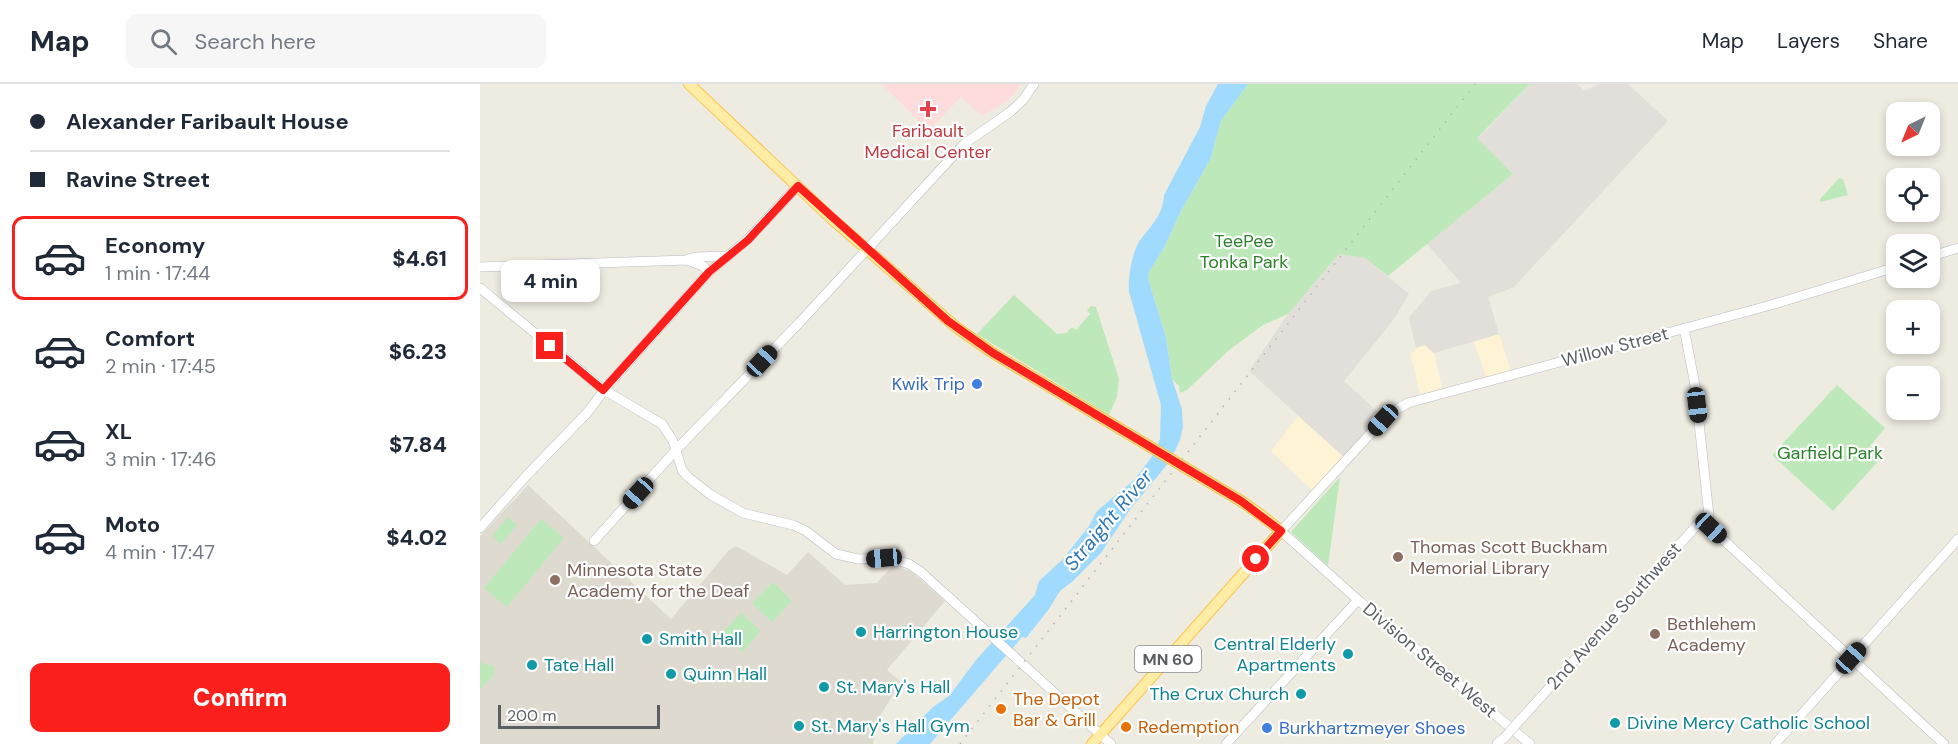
<!DOCTYPE html>
<html lang="en">
<head>
<meta charset="utf-8">
<style>
  :root { --surface:#fff; --page:#f6f6f7; --text:#1f2937; --muted:#747a83; --line:#e0e1e3; --accent:#fb201b }
  body { margin:0; font-family:"DM Sans",sans-serif; background:var(--page); color:var(--text); height:100vh; display:flex; flex-direction:column; font-size:22px; white-space:nowrap }
  * { box-sizing:border-box; margin:0 }
  p { font-size:20px; color:var(--muted) }
  .icon { flex:none; width:33px; height:33px; fill:none; stroke:currentColor; stroke-width:2; stroke-linecap:round; stroke-linejoin:round }
  .map { position:relative; flex:1; overflow:hidden }
  .details { display:flex; flex-direction:column; background:var(--surface); width:480px }
  .details>* { flex:none }
  .guide { display:grid; align-content:center; height:132px; padding:0 30px; background:var(--surface) }
  .needle { width:39px; rotate:223deg }
  .buttons { position:absolute; left:1406px; top:18px; display:grid; gap:12px }
  .buttons a { display:grid; place-items:center; width:54px; height:54px; border-radius:12px; background:var(--surface); box-shadow:0 3px 9px #0003; font-size:30px }
  .scale { position:absolute; left:18px; bottom:15px; width:162px; box-sizing:border-box; padding-left:6px; border:3px solid #5a5f64; border-top:0; font-size:16px; line-height:21px; white-space:nowrap; color:#5a5f64; -webkit-text-stroke:4px #fff; paint-order:stroke }
  .end { position:absolute; width:27px; height:27px; margin:-14px; border:8px solid #fb201b; background:#fff; box-shadow:0 0 0 3px #fff }
  .from { border-radius:50% }
  .bubble { position:absolute; height:42px; border-radius:12px; background:var(--surface); box-shadow:0 3px 9px #0003; font-size:20px; font-weight:800; line-height:42px; text-align:center }
  .car { position:absolute; width:18px; height:36px; margin:-18px -9px; border-radius:8px; box-shadow:0 0 4px 2px #0007; background:linear-gradient(#222 24%,#8ab4d8 0 40%,#222 0 76%,#8ab4d8 0 86%,#222 0) }
  .guide b { display:flex; align-items:center; gap:21px; height:57px; font-size:22px }
  .guide b+b { border-top:2px solid var(--line) }
  .guide i { width:15px; height:15px; background:var(--text) }
  ul { padding:0; list-style:none }
  li { display:flex; align-items:center; gap:18px; height:84px; margin:0 12px 9px; padding:0 18px; border:3px solid transparent; border-radius:12px }
  li div { flex:1 }
  li b { display:block; font-size:22px }
  li em { font-style:normal; font-weight:800 }
  li.selected { border-color:var(--accent) }
  li>.icon { width:54px; height:54px; stroke-width:1.5 }
  .primary-button { display:flex; gap:12px; margin-top:auto; padding:12px 30px }
  .primary-button a { flex:1; height:69px; border-radius:12px; background:var(--accent); color:#fff; font-size:24px; font-weight:800; line-height:69px; text-align:center }
  header { display:flex; align-items:center; gap:36px; box-sizing:border-box; height:84px; padding:0 30px; background:var(--surface); border-bottom:2px solid var(--line) }
  header strong { font-size:28px }
  nav { display:flex; gap:33px; margin-inline-start:auto; font-size:21px }
  .search { width:420px; height:54px; background:var(--page); display:flex; align-items:center; gap:15px; box-sizing:border-box; padding:0 21px; border-radius:12px; color:var(--muted); font-size:22px }
  main { display:flex; flex:1; min-height:0 }
  .map>svg:first-child { display:block }
  .commercial { fill:#fff3d5 }
  .industrial { fill:#e2ded9 }
  .education { fill:#dedad0 }
  .medical { fill:#fedcdb }
  .green { fill:#bde9ba }
  .water { fill:#a0dbff }
  .lines { fill:none; stroke-linecap:round; stroke-linejoin:round }
  .secondary-casing { stroke:#b7bcc2; stroke-width:10 }
  .primary-casing { stroke:#ffc349; stroke-width:12 }
  .secondary { stroke:#fff; stroke-width:9 }
  .primary { stroke:#ffeca5; stroke-width:10 }
  .rail { stroke:#b3b4b5; stroke-width:1.5; stroke-dasharray:1.5 8; stroke-linecap:butt }
  .secondary-bridge-casing { stroke:#b7bcc2; stroke-width:10; stroke-linecap:butt }
  .primary-bridge-casing { stroke:#ffc349; stroke-width:12; stroke-linecap:butt }
  .secondary-bridge { stroke:#fff; stroke-width:9 }
  .primary-bridge { stroke:#ffeca5; stroke-width:10 }
  .route { stroke:#fb201b; stroke-width:8 }
  .health-dot { fill:#e0444e; stroke:#fff; stroke-width:2 }
  .shop-dot { fill:#3f7fe0; stroke:#fff; stroke-width:2 }
  .education-dot { fill:#8d6e63; stroke:#fff; stroke-width:2 }
  .culture-dot { fill:#0f9aa8; stroke:#fff; stroke-width:2 }
  .food-dot { fill:#e8710a; stroke:#fff; stroke-width:2 }
  .labels { text-anchor:middle; stroke-width:4.5; stroke-linejoin:round; paint-order:stroke }
  .shield { fill:#fff; stroke:#8c8f92; stroke-width:1.5 }
  .shield-label { font-size:16px; font-weight:bold; fill:#5a5f64 }
  .health-label { font-size:18px; fill:#be3a42; stroke:#fff }
  .park-label { font-size:18px; fill:#2b822b; stroke:#fff }
  .street-label { font-size:18px; fill:#5a5f64; stroke:#fff }
  .shop-label { font-size:18px; fill:#366cbe; stroke:#fff; text-anchor:end }
  .education-label { font-size:18px; fill:#785e54; stroke:#fff; text-anchor:start }
  .culture-label { font-size:18px; fill:#0d838f; stroke:#fff; text-anchor:start }
  .food-label { font-size:18px; fill:#c56008; stroke:#fff; text-anchor:start }
  .water-label { font-size:20px; font-style:italic; fill:#3177b2; stroke:#fff }
</style>
</head>
<body>
<header>
<strong>Map</strong>
<div class="search"><svg class="icon" aria-label="search" viewBox="0 0 24 24"><circle cx="10" cy="10" r="6"/><path d="M15 15l6 6"/></svg>Search here</div>
<nav><a>Map</a><a>Layers</a><a>Share</a></nav>
</header>
<main>
<section class="details">
<div class="guide">
<b><i class="from"></i>Alexander Faribault House</b>
<b><i></i>Ravine Street</b>
</div>
<ul>
<li class="selected"><svg class="icon" aria-label="car" viewBox="0 0 24 24"><path d="M5 17H2v-5l4-1 3-4h7l3 4 3 1v5h-3M9 17h6M6 11h13"/><circle cx="7" cy="17" r="2"/><circle cx="17" cy="17" r="2"/></svg><div><b>Economy</b><p>1 min · 17:44</p></div><em>$4.61</em></li>
<li><svg class="icon" aria-label="car" viewBox="0 0 24 24"><path d="M5 17H2v-5l4-1 3-4h7l3 4 3 1v5h-3M9 17h6M6 11h13"/><circle cx="7" cy="17" r="2"/><circle cx="17" cy="17" r="2"/></svg><div><b>Comfort</b><p>2 min · 17:45</p></div><em>$6.23</em></li>
<li><svg class="icon" aria-label="car" viewBox="0 0 24 24"><path d="M5 17H2v-5l4-1 3-4h7l3 4 3 1v5h-3M9 17h6M6 11h13"/><circle cx="7" cy="17" r="2"/><circle cx="17" cy="17" r="2"/></svg><div><b>XL</b><p>3 min · 17:46</p></div><em>$7.84</em></li>
<li><svg class="icon" aria-label="car" viewBox="0 0 24 24"><path d="M5 17H2v-5l4-1 3-4h7l3 4 3 1v5h-3M9 17h6M6 11h13"/><circle cx="7" cy="17" r="2"/><circle cx="17" cy="17" r="2"/></svg><div><b>Moto</b><p>4 min · 17:47</p></div><em>$4.02</em></li>
</ul>
<div class="primary-button"><a>Confirm</a></div>
</section>
<div class="map">
<svg width="1478" height="660" viewBox="0 0 1478 660">
  <rect width="100%" height="100%" fill="#eeebe1"/>
  <g class="commercial">
    <path d="M1019,250L1031,287L1007,295L994,258Z"/>
    <path d="M945,261L954,269L962,304L940,311L931,270L936,264Z"/>
    <path d="M818,332L864,373L833,407L791,367Z"/>
  </g>
  <g class="industrial">
    <path d="M1050,0H1097L1104,7L1119,0H1148L1188,37L1034,203L1008,213L1019,250L954,269L945,261L936,264L929,234L951,207L981,199L947,160L1033,90L997,55Z"/>
    <path d="M859,170L885,174L929,210L914,235L864,297L900,330L864,373L769,287L808,230Z"/>
  </g>
  <path class="education" d="M48,401L191,535L249,466L256,462L307,491L328,468L365,501L397,499L413,481L432,488L465,517L407,586L421,598L401,630L393,660H0V452Z"/>
  <path class="medical" d="M401,0H540L535,9L527,17L502,32L481,13L449,46Z"/>
  <g class="green">
    <path d="M768,0H1050L997,54L1033,90L908,192L885,174L859,170L808,230L783,241L748,267L707,306L700,309L699,302L692,295L686,254L668,194L669,188L684,164L701,127L730,76L741,37Z"/>
    <path d="M1359,94L1363,95L1368,111L1340,118L1341,114Z"/>
    <path d="M534,211L577,250L586,249L592,243L596,246L610,230L607,226L611,222L616,223L639,295L637,313L629,331L497,250Z"/>
    <path d="M1357,301L1405,344L1390,362L1402,373L1353,427L1292,371Z"/>
    <path d="M860,393L848,482L811,448Z"/>
    <path d="M28,433L37,441L21,460L12,452Z"/>
    <path d="M61,435L84,454L27,523L4,504Z"/>
    <path d="M293,498L312,517L292,538L272,519Z"/>
    <path d="M261,529L281,547L262,568L242,549Z"/>
    <path d="M0,577L5,581L10,580L15,584L14,590L0,606Z"/>
  </g>
  <path class="water" d="M738,0H768L741,37L730,76L701,127L684,164L669,188L668,194L686,254L692,295L702,325L703,343L700,356L690,377L649,427L621,469L593,497L580,507L569,525L546,554L542,553L450,660H416L453,623L470,611L496,576L555,511L559,497L583,475L609,442L617,427L654,396L671,374L680,355L681,321L649,208C648,192 652,165 663,152C674,139 683,129 684,111L720,43L726,22Z"/>
  <g class="lines">
    <g class="secondary-casing">
      <g id="secondary">
        <path d="M1449,173L1478,164"/>
        <path d="M208,175L216,173L248,172"/>
        <path d="M0,183L207,176L223,182L229,188"/>
        <path d="M0,204L124,306L182,340L193,357L202,386L208,393L231,411L263,429L313,441L326,447L356,470L378,475L404,474L416,476L429,480L441,488L631,660"/>
        <path d="M1204,244L1215,301L1229,432"/>
        <path d="M1222,436L1464,660"/>
        <path d="M0,444L47,391L107,329L129,300L229,188L268,155L318,102"/>
        <path d="M114,457L195,367L320,238L484,60L530,28L543,16L554,0"/>
        <path d="M1040,636L1229,428"/>
        <path d="M746,660L878,516"/>
        <path d="M1017,660L1025,653"/>
        <path d="M1050,660L878,516L801,447L903,336L911,329L928,319L1291,221L1416,183"/>
        <path d="M1295,660L1478,455"/>
      </g>
    </g>
    <g class="primary-casing">
      <g id="primary">
        <path d="M209,0L352,135L477,244L513,269L679,368"/>
        <path d="M612,660L801,447L781,431"/>
      </g>
    </g>
    <use href="#secondary" class="secondary"/>
    <use href="#primary" class="primary"/>
    <path class="rail" d="M480,660L995,0"/>
    <g class="secondary-bridge-casing">
      <path id="secondary-bridge" d="M1025,653L1040,636"/>
    </g>
    <g class="primary-bridge-casing">
      <path id="primary-bridge" d="M679,368L761,417L781,431"/>
    </g>
    <use href="#secondary-bridge" class="secondary-bridge"/>
    <use href="#primary-bridge" class="primary-bridge"/>
  </g>
  <g class="lines">
    <path class="route" d="M70,262L123,306L229,188L268,156L318,102L468,237L513,269L761,417L801,447L776,475"/>
  </g>
  <path class="health-dot" d="M445 16h6v6h6v6h-6v6h-6v-6h-6v-6h6z"/>
  <g class="shop-dot">
    <circle cx="497" cy="300" r="6"/>
    <circle cx="787" cy="644" r="6"/>
  </g>
  <g class="education-dot">
    <circle cx="918" cy="473" r="6"/>
    <circle cx="75" cy="496" r="6"/>
    <circle cx="1175" cy="550" r="6"/>
  </g>
  <g class="culture-dot">
    <circle cx="381" cy="548" r="6"/>
    <circle cx="167" cy="555" r="6"/>
    <circle cx="868" cy="570" r="6"/>
    <circle cx="52" cy="581" r="6"/>
    <circle cx="191" cy="590" r="6"/>
    <circle cx="344" cy="603" r="6"/>
    <circle cx="821" cy="610" r="6"/>
    <circle cx="1135" cy="639" r="6"/>
    <circle cx="319" cy="642" r="6"/>
  </g>
  <g class="food-dot">
    <circle cx="521" cy="625" r="6"/>
    <circle cx="646" cy="643" r="6"/>
  </g>
  <g class="labels">
    <rect class="shield" x="655" y="562" width="66" height="26" rx="4.5"/>
    <g class="shield-label">
      <text x="688" y="581">MN 60</text>
    </g>
    <g class="health-label">
      <text x="448" y="53">Faribault<tspan x="448" dy="21">Medical Center</tspan></text>
    </g>
    <g class="park-label">
      <text x="764" y="163">TeePee<tspan x="764" dy="21">Tonka Park</tspan></text>
      <text x="1350" y="375">Garfield Park</text>
    </g>
    <g class="street-label">
      <text transform="translate(1135 263) rotate(-15)" y="6">Willow Street</text>
      <text transform="translate(1134 532) rotate(-48)" y="6">2nd Avenue Southwest</text>
      <text transform="translate(950 576) rotate(40)" y="6">Division Street West</text>
    </g>
    <g class="shop-label">
      <text x="485" y="306">Kwik Trip</text>
      <text x="799" y="650" text-anchor="start">Burkhartzmeyer Shoes</text>
    </g>
    <g class="education-label">
      <text x="930" y="469">Thomas Scott Buckham<tspan x="930" dy="21">Memorial Library</tspan></text>
      <text x="87" y="492">Minnesota State<tspan x="87" dy="21">Academy for the Deaf</tspan></text>
      <text x="1187" y="546">Bethlehem<tspan x="1187" dy="21">Academy</tspan></text>
    </g>
    <g class="culture-label">
      <text x="393" y="554">Harrington House</text>
      <text x="179" y="561">Smith Hall</text>
      <text x="856" y="566" text-anchor="end">Central Elderly<tspan x="856" dy="21">Apartments</tspan></text>
      <text x="64" y="587">Tate Hall</text>
      <text x="203" y="596">Quinn Hall</text>
      <text x="356" y="609">St. Mary's Hall</text>
      <text x="809" y="616" text-anchor="end">The Crux Church</text>
      <text x="1147" y="645">Divine Mercy Catholic School</text>
      <text x="331" y="648">St. Mary's Hall Gym</text>
    </g>
    <g class="food-label">
      <text x="533" y="621">The Depot<tspan x="533" dy="21">Bar &amp; Grill</tspan></text>
      <text x="658" y="649">Redemption</text>
    </g>
    <g class="water-label">
      <text transform="translate(628 436) rotate(-50)" y="7">Straight River</text>
    </g>
  </g>
</svg>
<div class="buttons">
<a><svg class="needle" viewBox="-14 -14 28 28"><path d="M0-13l5 13h-10z" fill="#e53935"/><path d="M0 13l5-13h-10z" fill="#747a83"/></svg></a>
<a><svg class="icon" aria-label="locate" viewBox="0 0 24 24"><circle cx="12" cy="12" r="6"/><path d="M12 2v4M12 18v4M2 12h4M18 12h4"/></svg></a>
<a><svg class="icon" aria-label="layers" viewBox="0 0 24 24"><path d="M12 4l9 5-9 5-9-5zM3 14l9 5 9-5"/></svg></a>
<a>+</a>
<a>−</a>
</div>
<div class="scale">200 m</div>
<i class="end from" style="left:776px;top:475px"></i>
<i class="end" style="left:70px;top:262px"></i>
<div class="bubble" style="left:21px;top:176px;width:99px">4 min</div>
<i class="car" style="left:282px;top:277px;rotate:43deg"></i>
<i class="car" style="left:1217px;top:321px;rotate:173deg"></i>
<i class="car" style="left:903px;top:336px;rotate:222deg"></i>
<i class="car" style="left:158px;top:409px;rotate:222deg"></i>
<i class="car" style="left:1231px;top:444px;rotate:133deg"></i>
<i class="car" style="left:404px;top:474px;rotate:265deg"></i>
<i class="car" style="left:1371px;top:574px;rotate:42deg"></i>
</div>
</main>
</body>
</html>
